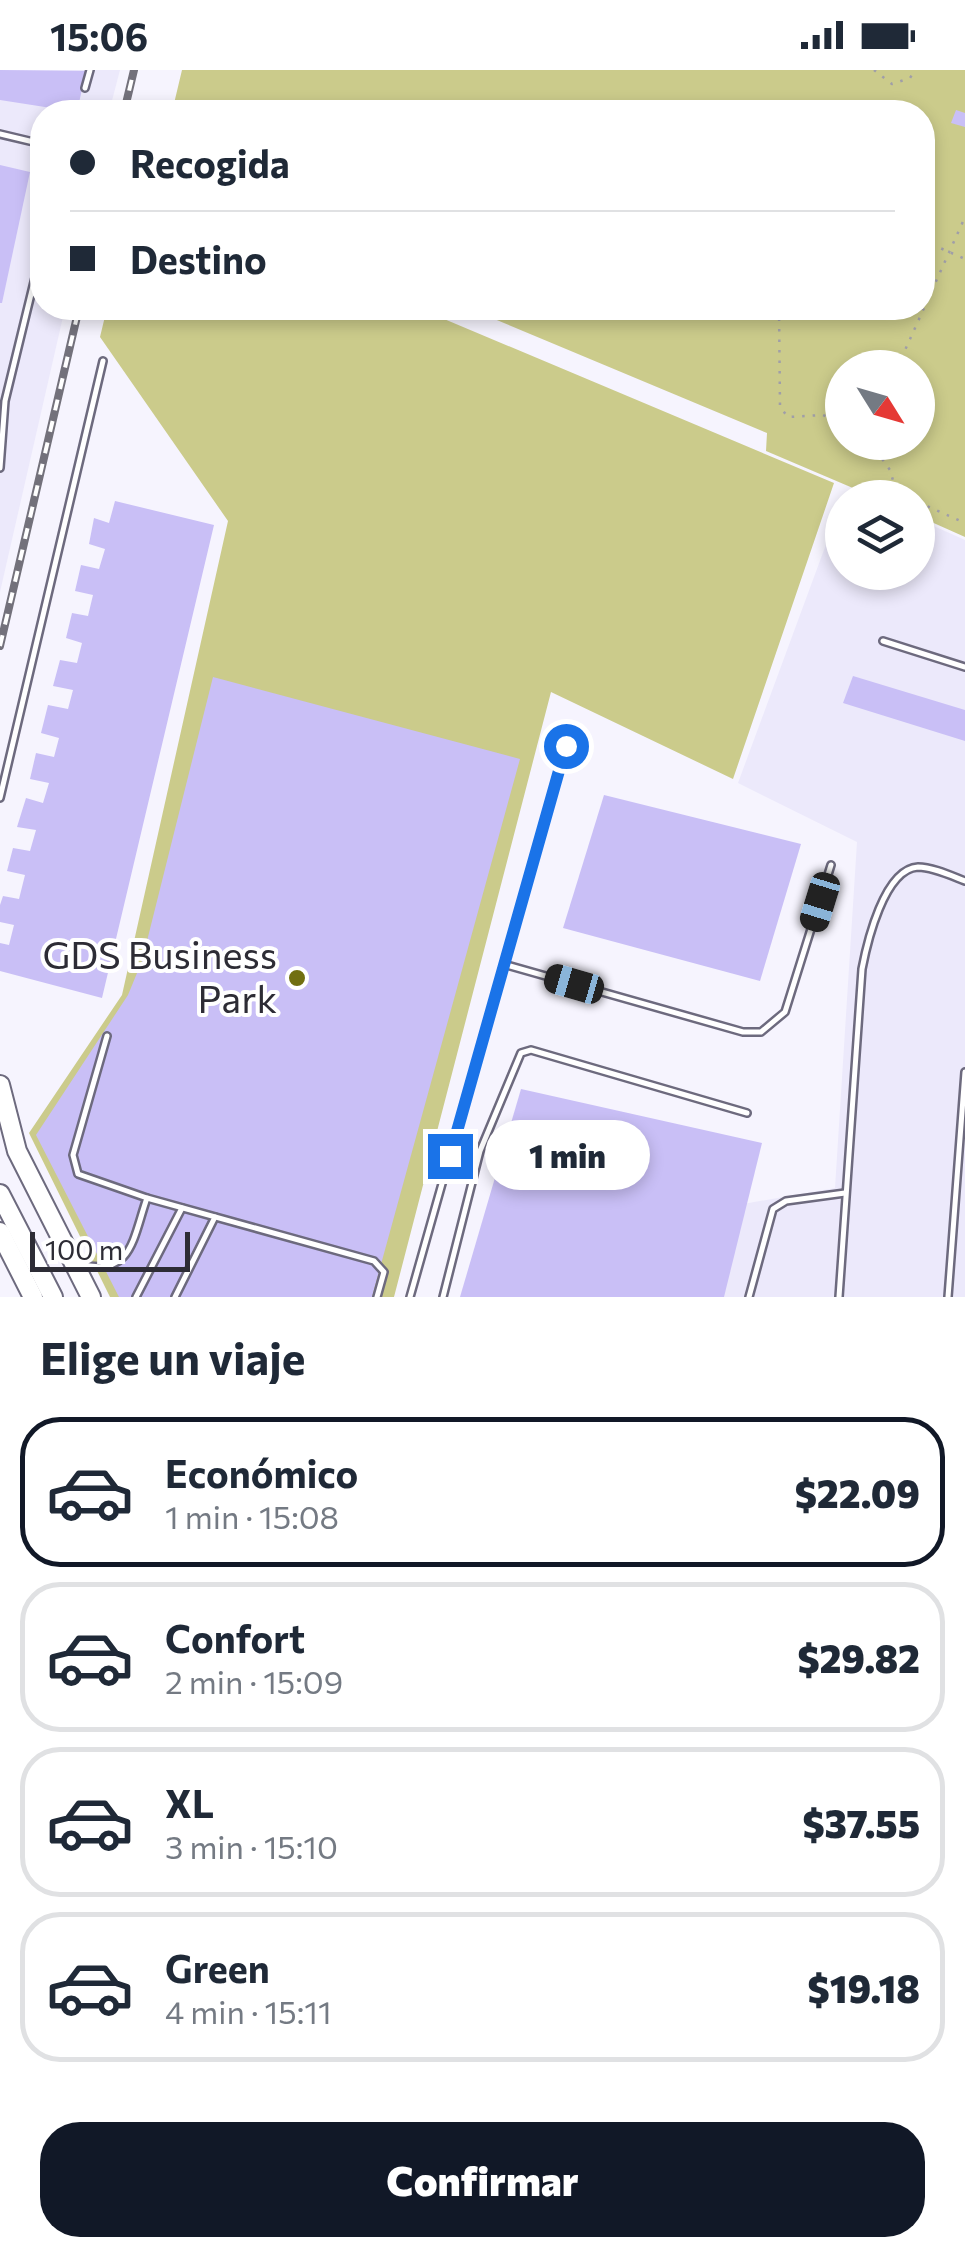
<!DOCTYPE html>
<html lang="es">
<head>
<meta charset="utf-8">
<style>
  :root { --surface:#fff; --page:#f6f6f7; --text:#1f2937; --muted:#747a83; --line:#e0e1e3; --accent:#111827 }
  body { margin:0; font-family:Commissioner,sans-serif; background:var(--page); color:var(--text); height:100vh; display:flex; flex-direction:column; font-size:38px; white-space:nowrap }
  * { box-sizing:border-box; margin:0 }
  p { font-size:32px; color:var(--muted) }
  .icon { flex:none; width:55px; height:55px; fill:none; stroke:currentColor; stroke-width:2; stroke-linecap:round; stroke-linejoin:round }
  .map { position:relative; height:1227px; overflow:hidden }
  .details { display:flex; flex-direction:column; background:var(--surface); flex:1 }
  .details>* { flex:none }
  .hud { position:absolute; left:30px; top:30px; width:905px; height:220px; border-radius:40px; box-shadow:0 5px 15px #0003; display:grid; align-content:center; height:220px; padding:0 40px; background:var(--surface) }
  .needle { width:65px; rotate:127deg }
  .tools { position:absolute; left:825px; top:280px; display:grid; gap:20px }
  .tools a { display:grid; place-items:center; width:110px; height:110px; border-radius:50%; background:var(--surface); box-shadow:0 5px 15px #0003; font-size:50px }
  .scale { position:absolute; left:30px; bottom:25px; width:160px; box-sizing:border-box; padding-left:10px; border:5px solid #2d2c35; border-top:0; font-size:28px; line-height:35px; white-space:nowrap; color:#2d2c35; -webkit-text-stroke:8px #fff; paint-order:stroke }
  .end { position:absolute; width:45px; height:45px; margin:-22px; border:12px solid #1a73e8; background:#fff; box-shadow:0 0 0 5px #fff }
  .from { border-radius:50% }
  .bubble { position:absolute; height:70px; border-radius:35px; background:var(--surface); box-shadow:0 5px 15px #0003; font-size:32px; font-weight:800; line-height:70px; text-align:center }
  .car { position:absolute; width:30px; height:60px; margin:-30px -15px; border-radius:12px; box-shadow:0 0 8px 2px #0007; background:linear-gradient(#222 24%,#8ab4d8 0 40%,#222 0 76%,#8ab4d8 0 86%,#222 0) }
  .hud b { display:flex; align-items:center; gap:35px; height:95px; font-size:38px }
  .hud b+b { border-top:2px solid var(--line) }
  .hud i { width:25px; height:25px; background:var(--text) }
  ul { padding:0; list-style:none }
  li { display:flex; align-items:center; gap:30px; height:150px; margin:0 20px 15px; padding:0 20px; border:5px solid var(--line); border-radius:40px }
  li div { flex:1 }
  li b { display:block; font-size:38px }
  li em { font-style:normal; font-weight:800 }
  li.current { border-color:var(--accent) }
  li>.icon { width:90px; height:90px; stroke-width:1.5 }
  h2 { padding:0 40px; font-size:45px; line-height:120px }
  .primary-button { display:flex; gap:20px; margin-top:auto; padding:20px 40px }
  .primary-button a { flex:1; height:115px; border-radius:40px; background:var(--accent); color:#fff; font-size:40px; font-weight:800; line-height:115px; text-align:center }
  .status { display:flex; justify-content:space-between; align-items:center; height:70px; padding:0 50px; background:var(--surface); direction:ltr }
  .status svg { height:28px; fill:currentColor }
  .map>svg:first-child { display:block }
  .built { fill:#ece9fb }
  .green { fill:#cbcb8b; fill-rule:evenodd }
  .building { fill:#c9bff6 }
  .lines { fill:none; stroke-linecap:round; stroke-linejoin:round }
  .lane-casing { stroke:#6d6a7e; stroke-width:10 }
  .highway-casing { stroke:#6d6a7e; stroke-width:22 }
  .path { stroke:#a09ea8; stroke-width:2.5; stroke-dasharray:2.5 8; stroke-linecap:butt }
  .lane { stroke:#fff; stroke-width:5 }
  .highway { stroke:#fff; stroke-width:18 }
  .rail-casing { stroke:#73717b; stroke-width:8 }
  .rail { stroke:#fff; stroke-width:4; stroke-dasharray:11; stroke-linecap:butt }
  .route { stroke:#1a73e8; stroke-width:12 }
  .poi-dot { fill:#716f11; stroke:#fff; stroke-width:4 }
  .labels { text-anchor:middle; stroke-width:8; stroke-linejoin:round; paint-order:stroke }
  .poi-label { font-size:38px; fill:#2d2c35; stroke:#fff; text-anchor:end }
</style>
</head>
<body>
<div class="status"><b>15:06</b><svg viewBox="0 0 49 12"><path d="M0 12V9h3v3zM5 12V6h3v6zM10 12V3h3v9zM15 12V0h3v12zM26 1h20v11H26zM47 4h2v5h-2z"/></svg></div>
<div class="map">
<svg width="965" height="1227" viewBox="0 0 965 1227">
  <rect width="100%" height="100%" fill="#f6f4fe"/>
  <g class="built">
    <path d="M0,0H120L109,42H42V238H65L0,522Z"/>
    <path d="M842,431V502H918V449L965,470V1227H719L743,1134L835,1118L857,772L738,713Z"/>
  </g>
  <g class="green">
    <path d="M182,0H965V467L918,446V428L874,427L766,381L767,363L468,238H922V42H172ZM842,298H918V372H842Z"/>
    <path d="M107,238H418L834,413L733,709L551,622L394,1227H110L29,1063L122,925L228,451L100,267Z"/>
  </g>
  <g class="building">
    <path d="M0,0L86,1L77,42L0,30Z"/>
    <path d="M956,40L965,43V57L951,53Z"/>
    <path d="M0,95L30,102L2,233H0Z"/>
    <path d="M115,431L214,455L102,928L0,901V873L9,875L14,855L0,852V835L3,826L19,829L25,805L7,801L13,778L30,781L36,760L17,757L26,728L43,733L49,713L30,709L36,683L54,687L59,668L41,663L48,635L68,639L73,620L53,616L60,590L77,593L82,573L66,568L72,543L88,546L93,525L75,521L81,495L99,499L105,479L89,474L94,448L109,453Z"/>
    <path d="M853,606L965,640V671L843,633Z"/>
    <path d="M213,607L520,689L372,1227H119L36,1065L128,925L142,891Z"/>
    <path d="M604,725L801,774L760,911L563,858Z"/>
    <path d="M521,1019L762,1073L724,1227H460Z"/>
  </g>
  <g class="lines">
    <g class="lane-casing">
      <g id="lane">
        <path d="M85,18L90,0"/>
        <path d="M0,64L42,74"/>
        <path d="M0,398L5,331L42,179"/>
        <path d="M883,571L965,597"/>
        <path d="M0,728L103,291"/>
        <path d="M507,895L743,962H761L785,942L831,795"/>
        <path d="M107,966L73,1085L78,1104L147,1128L374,1191L384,1202L377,1227"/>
        <path d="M80,1194C132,1208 133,1168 147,1128"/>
        <path d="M136,1227L182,1138"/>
        <path d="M175,1227L215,1147"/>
        <path d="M410,1227L566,675"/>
        <path d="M443,1227L480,1081L521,983L531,980L747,1043"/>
        <path d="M749,1227L773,1139L786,1131L845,1123"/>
        <path d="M839,1227L862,899C867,873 884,799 918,797C933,797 952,806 965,811"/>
        <path d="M948,1227L965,1002"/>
      </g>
    </g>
    <g class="highway-casing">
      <g id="highway">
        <path d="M0,1015L17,1081L91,1227"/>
        <path d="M0,1124L53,1227"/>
        <path d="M0,1162L33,1227"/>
      </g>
    </g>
    <g class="path">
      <path d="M874,0L892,14L910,8L915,0"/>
      <path d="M922,170L965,189"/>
      <path d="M779,238L780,337L788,347L823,345L842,353"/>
      <path d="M897,298L965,147"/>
      <path d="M870,372L890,400L897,424L906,428"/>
      <path d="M918,432L965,453"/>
    </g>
    <use href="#lane" class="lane"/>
    <use href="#highway" class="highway"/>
    <g class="rail-casing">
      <g id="rail">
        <path d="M124,42L134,0"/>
        <path d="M0,576L79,238"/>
      </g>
    </g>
    <use href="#rail" class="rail"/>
  </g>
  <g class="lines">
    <path class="route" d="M450,1086L566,676"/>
  </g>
  <circle class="poi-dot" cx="297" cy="908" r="10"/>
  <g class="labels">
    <g class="poi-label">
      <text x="277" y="899">GDS Business<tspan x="277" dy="44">Park</tspan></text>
    </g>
  </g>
</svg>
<div class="tools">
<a><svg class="needle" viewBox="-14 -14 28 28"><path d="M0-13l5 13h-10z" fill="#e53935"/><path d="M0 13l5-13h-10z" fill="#747a83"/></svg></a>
<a><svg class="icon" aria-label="layers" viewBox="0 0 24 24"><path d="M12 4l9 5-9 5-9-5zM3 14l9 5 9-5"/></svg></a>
</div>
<div class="scale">100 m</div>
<i class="end from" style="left:566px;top:676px"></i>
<i class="end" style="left:450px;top:1086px"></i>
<div class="bubble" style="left:485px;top:1050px;width:165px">1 min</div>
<i class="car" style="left:820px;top:832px;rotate:197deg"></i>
<i class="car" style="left:574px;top:914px;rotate:286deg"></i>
<div class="hud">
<b><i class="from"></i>Recogida</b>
<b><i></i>Destino</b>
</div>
</div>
<section class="details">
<h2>Elige un viaje</h2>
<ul>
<li class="current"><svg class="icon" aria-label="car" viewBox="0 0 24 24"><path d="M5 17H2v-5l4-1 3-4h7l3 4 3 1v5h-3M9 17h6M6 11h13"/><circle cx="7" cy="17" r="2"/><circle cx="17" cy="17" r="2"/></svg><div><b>Económico</b><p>1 min · 15:08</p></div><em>$22.09</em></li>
<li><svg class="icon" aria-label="car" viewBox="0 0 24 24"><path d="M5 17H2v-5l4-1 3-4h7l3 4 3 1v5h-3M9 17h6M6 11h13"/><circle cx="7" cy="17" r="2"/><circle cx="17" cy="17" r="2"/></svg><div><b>Confort</b><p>2 min · 15:09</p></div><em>$29.82</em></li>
<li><svg class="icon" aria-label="car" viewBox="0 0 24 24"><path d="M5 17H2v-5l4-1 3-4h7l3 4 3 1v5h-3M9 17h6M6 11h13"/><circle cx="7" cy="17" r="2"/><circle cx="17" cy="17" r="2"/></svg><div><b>XL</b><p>3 min · 15:10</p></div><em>$37.55</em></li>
<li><svg class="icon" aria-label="car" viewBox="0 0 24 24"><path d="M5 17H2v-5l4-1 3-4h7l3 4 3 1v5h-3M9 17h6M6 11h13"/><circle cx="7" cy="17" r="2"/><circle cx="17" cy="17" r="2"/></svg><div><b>Green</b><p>4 min · 15:11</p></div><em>$19.18</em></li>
</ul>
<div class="primary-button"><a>Confirmar</a></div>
</section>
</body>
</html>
